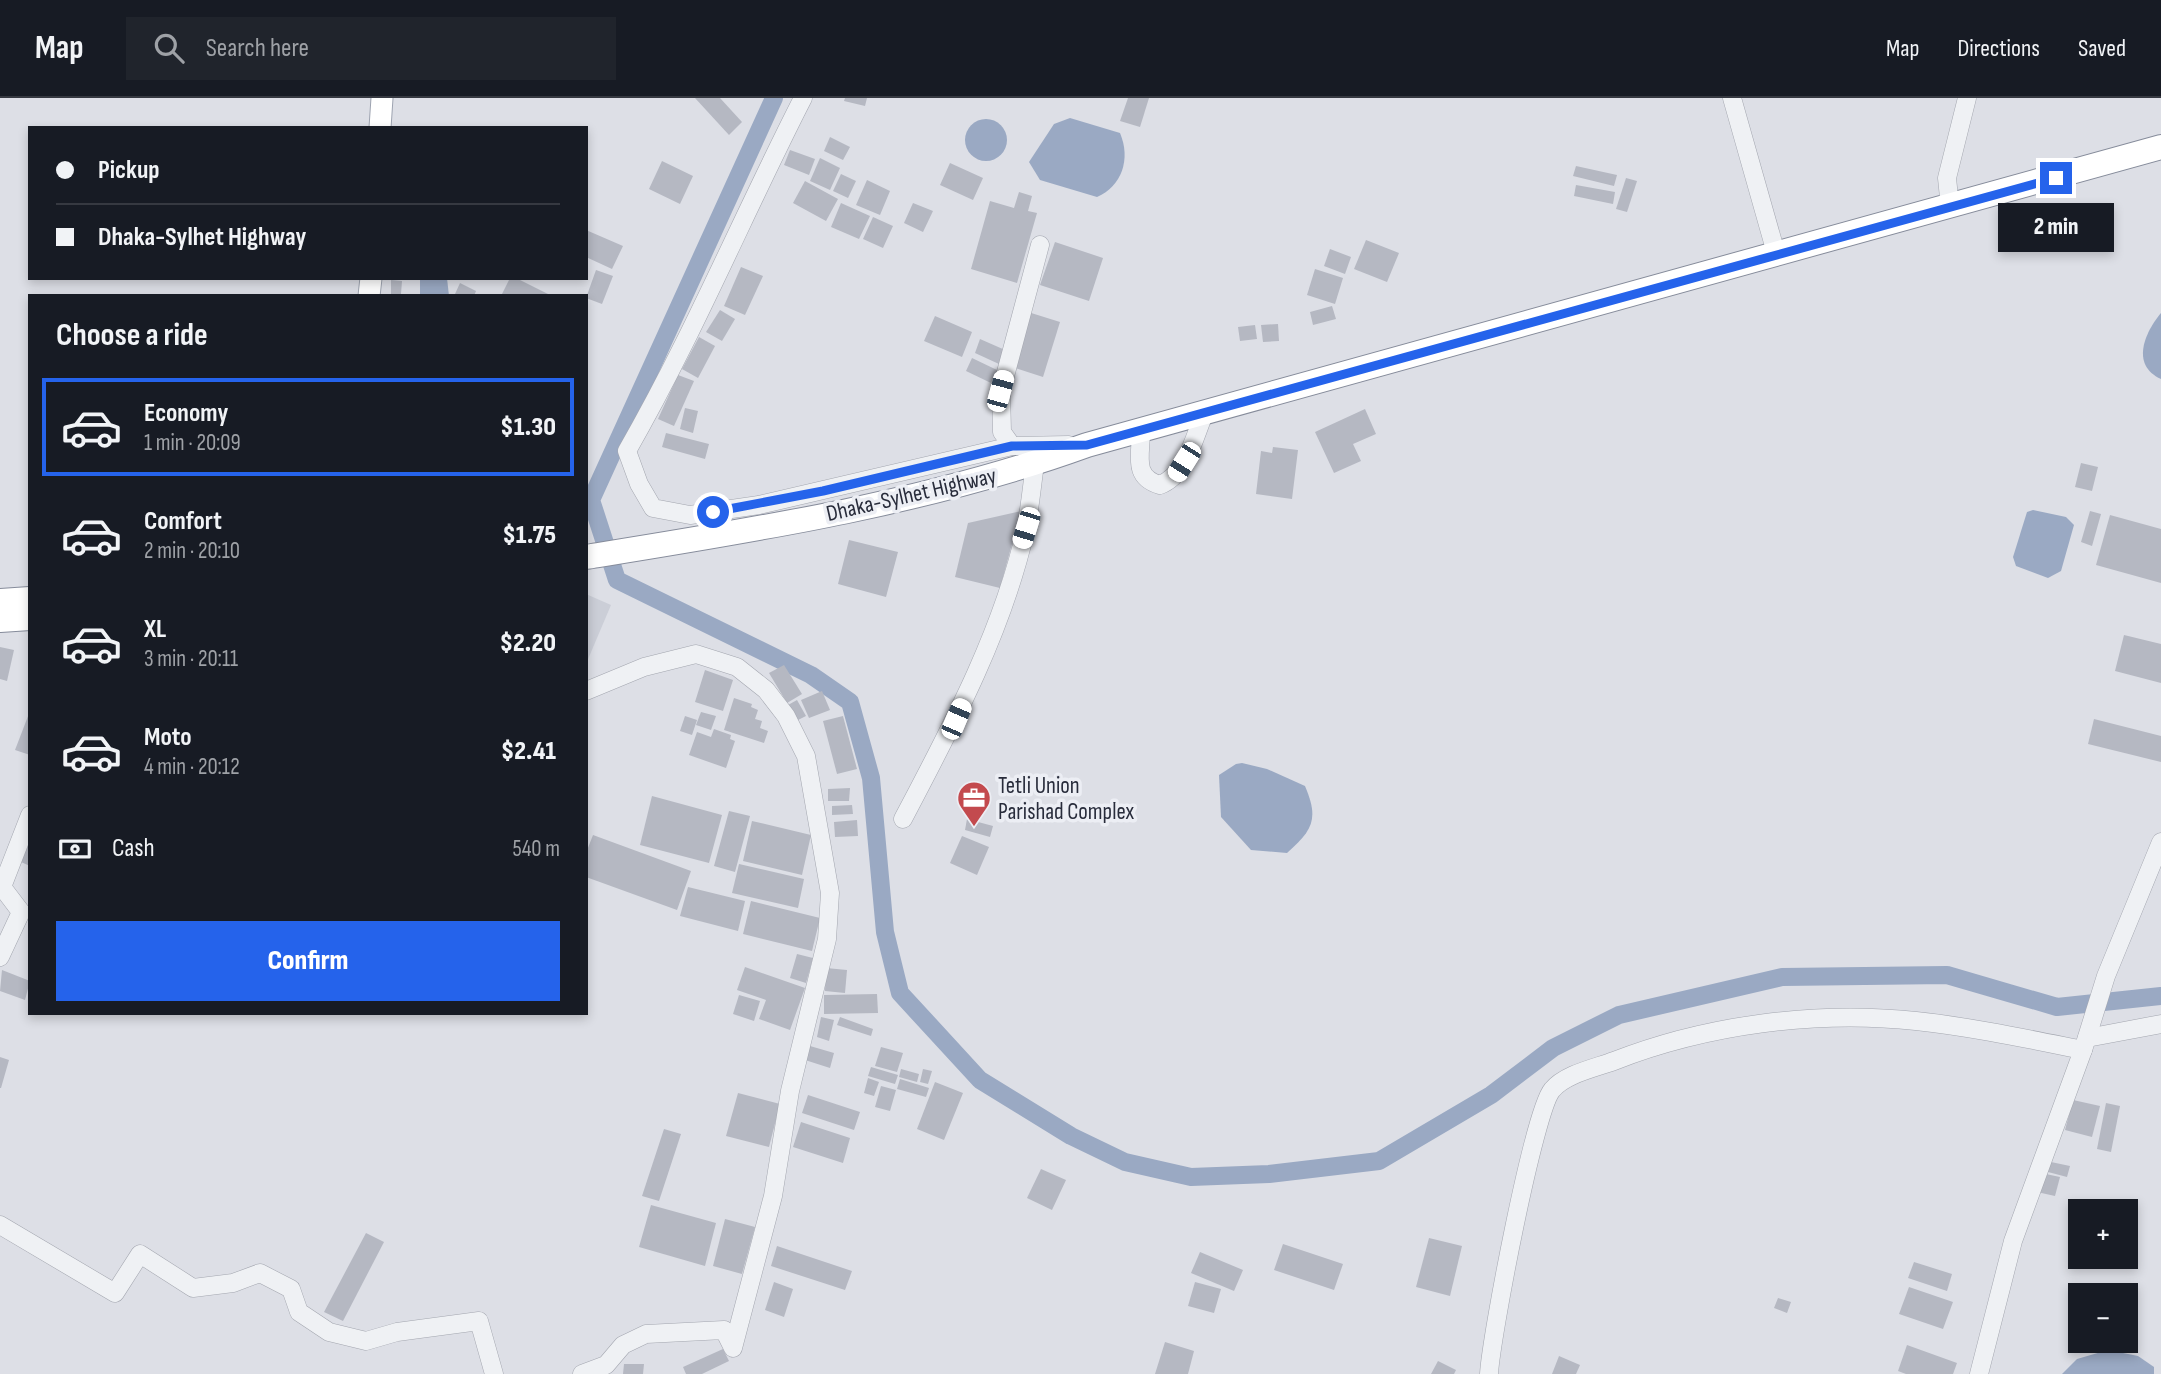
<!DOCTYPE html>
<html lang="en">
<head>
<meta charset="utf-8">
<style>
  :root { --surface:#171b24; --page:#20242c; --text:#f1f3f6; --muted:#9ea1a6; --line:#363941; --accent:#2563eb }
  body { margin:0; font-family:"Sofia Sans Condensed",sans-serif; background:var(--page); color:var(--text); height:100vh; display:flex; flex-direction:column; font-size:26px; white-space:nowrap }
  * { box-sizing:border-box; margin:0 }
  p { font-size:23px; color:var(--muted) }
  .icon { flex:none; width:38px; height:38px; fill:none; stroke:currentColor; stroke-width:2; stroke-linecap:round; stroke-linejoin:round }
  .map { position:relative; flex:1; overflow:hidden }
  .details { position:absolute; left:28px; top:196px; width:560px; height:721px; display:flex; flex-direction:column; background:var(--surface); border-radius:0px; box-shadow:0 4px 10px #0003 }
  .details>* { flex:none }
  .hud { position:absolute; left:28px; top:28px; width:560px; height:154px; border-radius:0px; box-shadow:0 4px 10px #0003; display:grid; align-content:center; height:154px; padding:0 28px; background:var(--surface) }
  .tools { position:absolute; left:2068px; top:1101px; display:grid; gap:14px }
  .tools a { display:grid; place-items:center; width:70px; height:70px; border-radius:0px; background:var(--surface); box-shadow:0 4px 10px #0003; font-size:35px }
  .end { position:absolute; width:32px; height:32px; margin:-16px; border:9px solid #2563eb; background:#fff; box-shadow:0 0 0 4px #fff }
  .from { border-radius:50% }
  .bubble { position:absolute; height:49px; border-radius:0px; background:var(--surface); box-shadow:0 4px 10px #0003; font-size:23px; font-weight:800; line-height:49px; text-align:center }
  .car { position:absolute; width:21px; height:42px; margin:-21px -10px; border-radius:9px; box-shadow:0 0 5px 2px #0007; background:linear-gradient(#fff 24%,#345 0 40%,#fff 0 76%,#345 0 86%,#fff 0) }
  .hud b { display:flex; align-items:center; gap:24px; height:66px; font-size:26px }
  .hud b+b { border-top:2px solid var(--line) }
  .hud i { width:18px; height:18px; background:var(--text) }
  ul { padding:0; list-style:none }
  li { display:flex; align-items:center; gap:21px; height:98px; margin:0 14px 10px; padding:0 14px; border:4px solid transparent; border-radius:0px }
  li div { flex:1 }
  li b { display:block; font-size:26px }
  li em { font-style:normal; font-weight:800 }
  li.selected { border-color:var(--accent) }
  li>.icon { width:63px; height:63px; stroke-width:1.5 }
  h2 { padding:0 28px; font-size:32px; line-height:84px }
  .pay { display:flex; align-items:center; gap:18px; height:77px; padding:0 28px; font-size:26px }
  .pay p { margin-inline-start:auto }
  .primary-button { display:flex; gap:14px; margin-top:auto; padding:14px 28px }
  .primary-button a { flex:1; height:80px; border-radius:0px; background:var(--accent); color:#fff; font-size:28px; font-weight:800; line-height:80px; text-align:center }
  header { display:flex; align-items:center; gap:42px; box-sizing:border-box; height:98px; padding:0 35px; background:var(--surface); border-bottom:2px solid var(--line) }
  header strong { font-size:33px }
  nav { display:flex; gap:38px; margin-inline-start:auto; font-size:24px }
  .search { width:490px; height:63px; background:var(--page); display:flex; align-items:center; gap:18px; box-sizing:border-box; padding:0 24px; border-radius:0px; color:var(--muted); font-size:26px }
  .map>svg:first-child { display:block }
  .built { fill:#cbced7 }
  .water { fill:#9aa9c3 }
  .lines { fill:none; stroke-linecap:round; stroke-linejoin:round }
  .canal { stroke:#9aa9c3; stroke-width:18 }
  .building { fill:#b5b8c2 }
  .minor-casing { stroke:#a3a6af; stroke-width:19 }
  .major-casing { stroke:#9da3b0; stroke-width:23 }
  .highway-casing { stroke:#868c9b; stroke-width:26 }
  .minor { stroke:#eff1f4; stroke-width:18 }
  .major { stroke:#fff; stroke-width:21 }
  .highway { stroke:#fff; stroke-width:24 }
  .route { stroke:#2563eb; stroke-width:9 }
  .labels { text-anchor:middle; stroke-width:7; stroke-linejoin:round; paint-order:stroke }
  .street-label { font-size:23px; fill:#282c3b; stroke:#eceef4 }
  .poi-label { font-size:23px; fill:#282c3b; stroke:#eceef4; text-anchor:start }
</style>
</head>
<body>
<header>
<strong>Map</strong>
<div class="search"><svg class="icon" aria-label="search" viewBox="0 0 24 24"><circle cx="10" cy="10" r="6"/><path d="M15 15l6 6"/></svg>Search here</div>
<nav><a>Map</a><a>Directions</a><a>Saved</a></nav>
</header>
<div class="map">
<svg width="2161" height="1276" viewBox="0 0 2161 1276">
  <rect width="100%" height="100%" fill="#dddfe6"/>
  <path class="built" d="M586,496L611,507L586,566Z"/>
  <g class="water">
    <path d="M1070,20L1120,35C1131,61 1122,88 1097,99L1040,82L1029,64L1054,26Z"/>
    <circle cx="986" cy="42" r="21"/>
    <path d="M420,180H447L449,198H420Z"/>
    <path d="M2161,215V281C2130,267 2145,234 2161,215Z"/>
    <path d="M2033,412L2066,419L2074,427L2061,473L2048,480L2016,468L2013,459L2027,414Z"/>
    <path d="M1242,665L1267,671L1305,688C1319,721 1313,732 1287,755L1251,752L1221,719L1219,677L1236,666Z"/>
    <path d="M2108,1252L2138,1258L2154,1269V1276H2062L2077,1261Z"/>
  </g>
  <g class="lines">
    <path class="canal" d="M774,0L591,402L617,482L811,577L850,604L871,680L885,834L900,895L980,982L1071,1038L1125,1064L1191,1079L1269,1076L1379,1063L1491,997L1553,950L1619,917L1782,879L1947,877L2057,909L2161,898"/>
  </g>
  <g class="building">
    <path d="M695,0H720L742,24L729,37Z"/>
    <path d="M845,0H867L865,8L844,3Z"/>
    <path d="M1128,0H1149L1140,29L1120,23Z"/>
    <path d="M830,39L850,49L843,62L824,53Z"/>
    <path d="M790,52L815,61L809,77L784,67Z"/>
    <path d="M820,60L840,70L830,92L810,83Z"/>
    <path d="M662,63L693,78L680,106L649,91Z"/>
    <path d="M950,65L983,80L973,102L940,87Z"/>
    <path d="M1576,68L1617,77L1614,88L1573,78Z"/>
    <path d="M841,76L856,83L848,100L833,93Z"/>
    <path d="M1626,80L1637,83L1627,114L1616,111Z"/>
    <path d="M867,82L890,93L880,117L856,107Z"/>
    <path d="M805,83L838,101L826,123L793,105Z"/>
    <path d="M1576,87L1615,94L1613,106L1574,98Z"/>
    <path d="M1019,94L1032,98L1028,113L1037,115L1017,185L971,171L990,103L1014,110Z"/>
    <path d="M841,105L870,118L859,141L831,129Z"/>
    <path d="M913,105L933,113L923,134L904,125Z"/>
    <path d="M873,119L893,128L883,150L863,141Z"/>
    <path d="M586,132L623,148L612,171L586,159Z"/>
    <path d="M1366,142L1399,155L1387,184L1354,171Z"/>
    <path d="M1055,144L1103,160L1089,203L1040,187Z"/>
    <path d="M1330,151L1351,159L1345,176L1324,168Z"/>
    <path d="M741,169L763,178L745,217L724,208Z"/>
    <path d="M1315,171L1343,180L1335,206L1307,197Z"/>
    <path d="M596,172L613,178L602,206L586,200Z"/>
    <path d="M510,180H516L552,198H501Z"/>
    <path d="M391,182L402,183L401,196H391Z"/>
    <path d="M460,185L476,193L474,198L455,196Z"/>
    <path d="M1332,208L1336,221L1313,227L1310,214Z"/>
    <path d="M720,212L735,221L722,243L706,234Z"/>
    <path d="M1028,214L1060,224L1043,279L1012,269Z"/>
    <path d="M935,218L972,234L962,259L924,243Z"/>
    <path d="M1278,226L1279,243L1263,244L1261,227Z"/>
    <path d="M1255,227L1257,241L1240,243L1238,229Z"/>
    <path d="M699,239L715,248L698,280L682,271Z"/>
    <path d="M980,241L1005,252L999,266L975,255Z"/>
    <path d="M972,260L997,272L991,285L966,273Z"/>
    <path d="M678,277L694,283L674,328L658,321Z"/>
    <path d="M685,310L698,313L693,335L680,331Z"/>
    <path d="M1365,311L1376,336L1353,346L1361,363L1334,375L1315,334Z"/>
    <path d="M666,335L709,346L705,361L662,349Z"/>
    <path d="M1273,349L1298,352L1292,401L1256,396L1261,353L1272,355Z"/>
    <path d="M2081,365L2098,369L2092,393L2075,389Z"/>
    <path d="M1021,413L1000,490L955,479L968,425Z"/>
    <path d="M2090,413L2101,416L2092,448L2081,444Z"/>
    <path d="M2110,417L2161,431V485L2096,467Z"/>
    <path d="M849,442L898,454L886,499L838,486Z"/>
    <path d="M2124,537L2161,546V585L2115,573Z"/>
    <path d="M0,549L14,552L7,583L0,581Z"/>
    <path d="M784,567L802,596L787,605L769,575Z"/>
    <path d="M705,572L733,582L723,613L695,604Z"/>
    <path d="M822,593L830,612L809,620L801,602Z"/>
    <path d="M734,600L752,606L751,609L758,612L755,621L762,623L760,630L768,633L764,645L724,632Z"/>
    <path d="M797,602L806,618L796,623L788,607Z"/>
    <path d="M30,613V657L15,652Z"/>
    <path d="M701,614L716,618L711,632L696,627Z"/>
    <path d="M685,618L697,622L692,637L680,633Z"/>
    <path d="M843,618L857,671L837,676L823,623Z"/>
    <path d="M2094,621L2161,638V664L2088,646Z"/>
    <path d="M714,631L731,637L730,641L735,643L726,670L689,657L697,634L711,639Z"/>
    <path d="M850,690L849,703H828V691Z"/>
    <path d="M652,698L722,717L709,765L640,747Z"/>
    <path d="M852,707L853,716L832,717V708Z"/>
    <path d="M729,713L750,718L735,774L714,768Z"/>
    <path d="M967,721L993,728L990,739L965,732Z"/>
    <path d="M857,722L858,738L835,739L834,724Z"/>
    <path d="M752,723L811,737L802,777L743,763Z"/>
    <path d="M593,737L691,773L677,812L586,779V755Z"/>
    <path d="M962,738L989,749L977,777L950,765Z"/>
    <path d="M30,743V768L21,764Z"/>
    <path d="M739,766L804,781L798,810L732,795Z"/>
    <path d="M688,789L745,803L738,833L680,818Z"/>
    <path d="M751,803L820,820L812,853L743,836Z"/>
    <path d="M797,856L813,860L806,885L790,880Z"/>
    <path d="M745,869L805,890L790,932L759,921L766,902L737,892Z"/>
    <path d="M826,870L847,872L845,895L825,893Z"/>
    <path d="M2,872L30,883L25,902L0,893Z"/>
    <path d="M877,896L878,915L824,916V897Z"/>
    <path d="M739,897L760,903L754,923L733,916Z"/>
    <path d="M821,919L834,922L829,943L817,939Z"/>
    <path d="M840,919L873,931L871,938L837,927Z"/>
    <path d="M810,948L834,955L830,970L805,962Z"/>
    <path d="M881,949L903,955L897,974L875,968Z"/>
    <path d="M0,959L9,962L1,990H0Z"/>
    <path d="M871,969L898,977L895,986L868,978Z"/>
    <path d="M901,971L919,976L917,984L899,979Z"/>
    <path d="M923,971L932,973L928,986L920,984Z"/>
    <path d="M868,980L879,984L874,998L864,995Z"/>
    <path d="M900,981L929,990L926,999L897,991Z"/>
    <path d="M935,984L963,995L944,1042L917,1031Z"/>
    <path d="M881,988L896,992L890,1013L875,1009Z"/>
    <path d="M738,995L780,1006L769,1049L726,1038Z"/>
    <path d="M808,997L860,1014L854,1032L802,1015Z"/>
    <path d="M2073,1002L2100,1008L2092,1039L2065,1032Z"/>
    <path d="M2106,1005L2120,1008L2111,1054L2097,1051Z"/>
    <path d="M801,1024L850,1040L843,1065L793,1049Z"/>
    <path d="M664,1031L681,1036L659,1103L642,1098Z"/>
    <path d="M2051,1064L2070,1068L2067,1079L2048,1074Z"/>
    <path d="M1041,1071L1066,1082L1052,1112L1027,1100Z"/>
    <path d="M2041,1075L2060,1079L2055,1098L2037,1094Z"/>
    <path d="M651,1107L716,1125L705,1168L639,1149Z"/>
    <path d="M725,1121L755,1129L742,1176L713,1168Z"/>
    <path d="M366,1135L384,1144L343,1223L324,1214Z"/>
    <path d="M1429,1140L1462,1148L1450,1198L1416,1189Z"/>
    <path d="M1283,1146L1343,1166L1334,1192L1274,1172Z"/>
    <path d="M777,1148L852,1173L845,1192L771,1168Z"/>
    <path d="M1200,1154L1243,1172L1234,1193L1191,1175Z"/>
    <path d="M1914,1164L1952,1176L1947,1193L1908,1180Z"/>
    <path d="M774,1184L793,1191L784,1219L765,1212Z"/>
    <path d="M1195,1184L1221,1191L1214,1215L1188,1208Z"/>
    <path d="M1909,1189L1953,1204L1943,1231L1899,1216Z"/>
    <path d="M1778,1200L1791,1204L1787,1215L1774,1210Z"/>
    <path d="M1165,1244L1194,1253L1188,1276H1155Z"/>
    <path d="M1907,1247L1957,1265L1953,1276H1906L1898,1273Z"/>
    <path d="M723,1251L729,1263L702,1276H686L683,1269Z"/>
    <path d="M1559,1258L1580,1267L1576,1276H1552Z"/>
    <path d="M1438,1263L1456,1272L1454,1276H1431Z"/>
    <path d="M624,1266H644L643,1276H623Z"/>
  </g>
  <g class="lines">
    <g class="minor-casing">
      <g id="minor">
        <path d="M803,0C743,117 693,238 627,353L639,386L653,410L690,417L759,407L1012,348L1069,347"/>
        <path d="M1732,0L1776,155"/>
        <path d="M1950,109L1947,80L1967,0"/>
        <path d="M1141,333C1141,357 1132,379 1160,387C1186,377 1194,340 1204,316"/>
        <path d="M1012,348L1002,334L1001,293L1040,147"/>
        <path d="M903,721C952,628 1003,533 1026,430C1030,409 1032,387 1035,366"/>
        <path d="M0,859L21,814L2,789L30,717"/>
        <path d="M2087,940L2161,926"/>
        <path d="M0,1127L115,1195L140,1156L193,1190L233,1185L260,1175L291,1191L299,1214L329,1234L366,1243L397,1234L479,1223L494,1276"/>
        <path d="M582,1276L606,1267L623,1247L646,1236L724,1232L733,1250L773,1098L790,993L827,841L830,795L806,658L786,618L766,592L737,569L696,556L644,569L586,593"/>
        <path d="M1489,1276C1491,1239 1534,1013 1552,992C1565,976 1595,970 1614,963C1706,927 1817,912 1916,923C1972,929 2028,941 2083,952"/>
        <path d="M1979,1276L2013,1143L2083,952L2106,878L2161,744"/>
      </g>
    </g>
    <g class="major-casing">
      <g id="major">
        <path d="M380,30L382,0"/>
        <path d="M369,198L371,180"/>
      </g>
    </g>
    <g class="highway-casing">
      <g id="highway">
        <path d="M586,459C754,432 927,405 1087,347L2161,49"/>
        <path d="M0,503L30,501"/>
        <path d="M0,522L30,520"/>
      </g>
    </g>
    <use href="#minor" class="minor"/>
    <use href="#major" class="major"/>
    <use href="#highway" class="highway"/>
  </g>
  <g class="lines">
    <path class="route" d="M713,414L823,393L1012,348L1087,347L2056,80"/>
  </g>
  <defs>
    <g id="office-pin" transform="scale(1.75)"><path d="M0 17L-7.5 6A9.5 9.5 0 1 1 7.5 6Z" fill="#c34a4e" stroke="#eceef4"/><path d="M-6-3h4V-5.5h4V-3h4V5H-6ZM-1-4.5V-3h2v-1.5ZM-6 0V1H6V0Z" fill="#fff"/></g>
  </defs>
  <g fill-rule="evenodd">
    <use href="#office-pin" x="974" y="700"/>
  </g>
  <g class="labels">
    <g class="street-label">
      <text transform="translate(911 396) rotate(-13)" y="8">Dhaka-Sylhet Highway</text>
    </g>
    <g class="poi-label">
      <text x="998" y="695">Tetli Union<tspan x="998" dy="26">Parishad Complex</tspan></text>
    </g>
  </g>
</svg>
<div class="tools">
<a>+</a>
<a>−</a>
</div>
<i class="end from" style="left:713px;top:414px"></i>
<i class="end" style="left:2056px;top:80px"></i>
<div class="bubble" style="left:1998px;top:105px;width:116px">2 min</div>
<i class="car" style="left:1000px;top:293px;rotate:15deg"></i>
<i class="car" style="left:1184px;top:364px;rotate:212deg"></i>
<i class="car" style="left:1026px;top:430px;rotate:197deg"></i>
<i class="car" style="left:956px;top:621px;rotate:23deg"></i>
<div class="hud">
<b><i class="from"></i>Pickup</b>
<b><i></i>Dhaka-Sylhet Highway</b>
</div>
<section class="details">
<h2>Choose a ride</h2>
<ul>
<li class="selected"><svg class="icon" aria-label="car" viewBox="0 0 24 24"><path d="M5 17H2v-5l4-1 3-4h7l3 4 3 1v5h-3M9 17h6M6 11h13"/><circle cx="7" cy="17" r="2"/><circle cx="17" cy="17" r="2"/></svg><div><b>Economy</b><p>1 min · 20:09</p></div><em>$1.30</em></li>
<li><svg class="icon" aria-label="car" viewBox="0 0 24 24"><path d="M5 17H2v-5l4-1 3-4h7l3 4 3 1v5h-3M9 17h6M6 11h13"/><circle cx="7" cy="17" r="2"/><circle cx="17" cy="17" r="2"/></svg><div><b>Comfort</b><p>2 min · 20:10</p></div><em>$1.75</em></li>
<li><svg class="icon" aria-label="car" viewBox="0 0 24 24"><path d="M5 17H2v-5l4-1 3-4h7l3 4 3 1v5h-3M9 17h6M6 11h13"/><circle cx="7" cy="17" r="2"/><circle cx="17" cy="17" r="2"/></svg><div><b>XL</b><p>3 min · 20:11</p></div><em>$2.20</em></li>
<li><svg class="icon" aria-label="car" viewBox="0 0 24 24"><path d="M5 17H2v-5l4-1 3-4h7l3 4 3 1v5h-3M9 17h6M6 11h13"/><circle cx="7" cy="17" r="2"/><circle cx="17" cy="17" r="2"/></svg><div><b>Moto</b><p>4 min · 20:12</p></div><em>$2.41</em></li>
</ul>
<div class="pay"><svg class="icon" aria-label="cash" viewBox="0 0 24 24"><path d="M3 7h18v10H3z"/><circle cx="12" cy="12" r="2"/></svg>Cash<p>540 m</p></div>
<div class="primary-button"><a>Confirm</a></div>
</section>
</div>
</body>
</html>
